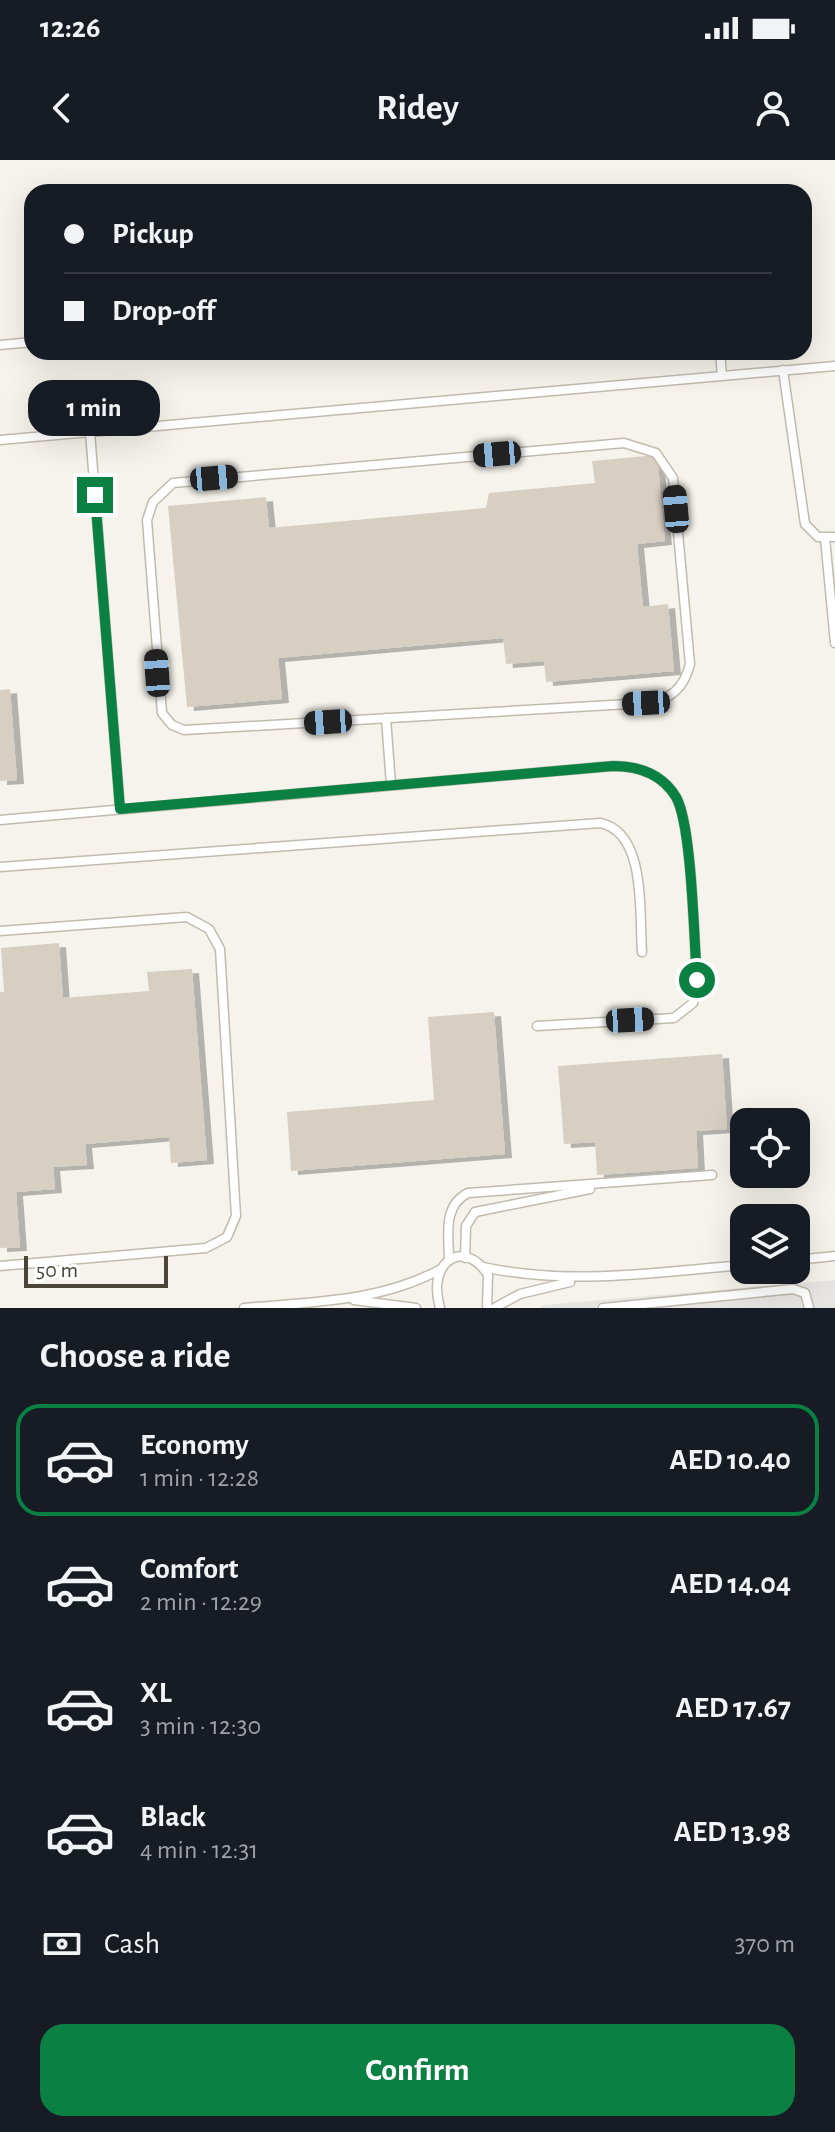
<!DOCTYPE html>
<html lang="en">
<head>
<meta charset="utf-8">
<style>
  :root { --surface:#171b24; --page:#242831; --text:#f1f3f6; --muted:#9ea1a6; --line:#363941; --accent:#0b8043 }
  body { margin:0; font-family:"Alegreya Sans",sans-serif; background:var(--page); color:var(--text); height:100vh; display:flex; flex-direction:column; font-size:30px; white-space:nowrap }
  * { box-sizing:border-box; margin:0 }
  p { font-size:26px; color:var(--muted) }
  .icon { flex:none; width:44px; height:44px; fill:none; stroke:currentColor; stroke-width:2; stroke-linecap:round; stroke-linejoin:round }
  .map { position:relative; height:1148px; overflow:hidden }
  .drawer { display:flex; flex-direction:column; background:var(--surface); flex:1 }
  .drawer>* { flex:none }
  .hud { position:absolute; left:24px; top:24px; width:788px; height:176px; border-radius:24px; box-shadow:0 8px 32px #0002; display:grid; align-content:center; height:176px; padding:0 40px; background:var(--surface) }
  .controls { position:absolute; left:730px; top:948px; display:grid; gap:16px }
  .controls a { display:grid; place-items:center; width:80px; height:80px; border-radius:16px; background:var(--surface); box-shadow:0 8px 32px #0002; font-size:40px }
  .scale { position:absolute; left:24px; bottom:20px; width:144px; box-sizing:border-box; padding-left:8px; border:4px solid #4a4439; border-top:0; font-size:22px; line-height:28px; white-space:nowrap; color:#4a4439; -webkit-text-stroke:6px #fff; paint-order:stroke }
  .end { position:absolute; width:36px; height:36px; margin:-18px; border:10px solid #0b8043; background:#fff; box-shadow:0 0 0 4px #fff }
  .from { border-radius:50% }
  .bubble { position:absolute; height:56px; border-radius:24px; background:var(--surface); box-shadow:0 8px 32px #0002; font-size:26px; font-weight:700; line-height:56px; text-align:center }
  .car { position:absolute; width:24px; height:48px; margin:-24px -12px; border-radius:10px; box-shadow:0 0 6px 2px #0007; background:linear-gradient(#222 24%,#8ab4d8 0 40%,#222 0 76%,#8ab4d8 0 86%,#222 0) }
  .hud b { display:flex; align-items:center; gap:28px; height:76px; font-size:30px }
  .hud b+b { border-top:2px solid var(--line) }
  .hud i { width:20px; height:20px; background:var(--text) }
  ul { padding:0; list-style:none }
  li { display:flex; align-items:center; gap:24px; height:112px; margin:0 16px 12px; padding:0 24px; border:4px solid transparent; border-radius:24px }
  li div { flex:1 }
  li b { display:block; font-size:30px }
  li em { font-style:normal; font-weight:700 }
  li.selected { border-color:var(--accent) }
  li>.icon { width:72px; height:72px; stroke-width:1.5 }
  h2 { padding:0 40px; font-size:36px; line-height:96px }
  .pay { display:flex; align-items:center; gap:20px; height:88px; padding:0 40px; font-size:30px }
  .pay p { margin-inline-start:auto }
  .primary-button { display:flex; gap:16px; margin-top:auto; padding:16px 40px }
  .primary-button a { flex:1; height:92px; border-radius:24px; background:var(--accent); color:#fff; font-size:32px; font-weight:700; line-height:92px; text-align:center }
  .status { display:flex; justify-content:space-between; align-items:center; height:56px; padding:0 40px; background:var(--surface); direction:ltr }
  .status svg { height:22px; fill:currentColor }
  header { display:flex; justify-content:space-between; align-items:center; height:104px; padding:0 40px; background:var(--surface); font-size:36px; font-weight:700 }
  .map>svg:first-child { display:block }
  .parking { fill:#e7e5e2 }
  .building { fill:#d7cfc1; filter:url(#shadow) }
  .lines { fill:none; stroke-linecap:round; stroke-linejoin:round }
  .service-casing { stroke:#c1bbae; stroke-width:11 }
  .service { stroke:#fff; stroke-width:8 }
  .route { stroke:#0b8043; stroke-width:10 }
</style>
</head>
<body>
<div class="status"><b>12:26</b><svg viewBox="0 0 49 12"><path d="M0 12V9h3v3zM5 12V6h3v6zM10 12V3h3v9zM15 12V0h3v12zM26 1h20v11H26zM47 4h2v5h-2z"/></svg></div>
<header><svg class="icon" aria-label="back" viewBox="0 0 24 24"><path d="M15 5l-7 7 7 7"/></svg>Ridey<svg class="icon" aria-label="person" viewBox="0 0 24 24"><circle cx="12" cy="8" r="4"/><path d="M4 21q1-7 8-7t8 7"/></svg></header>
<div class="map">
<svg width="835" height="1148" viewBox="0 0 835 1148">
  <defs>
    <filter id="shadow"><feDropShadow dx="7" dy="4" stdDeviation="0" flood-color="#0004"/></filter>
  </defs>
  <rect width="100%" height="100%" fill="#f5f3eb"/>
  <path class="parking" d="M835,1120V1148H540L543,1145Z"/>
  <g class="building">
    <path d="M657,295L665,381L637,384L643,447L668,444L674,511L546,522L544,501L506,504L503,478L278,498L282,539L187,547L168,346L266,337L269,368L486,348L489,333L595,323L592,301Z"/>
    <path d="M10,529L17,620L0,621V530Z"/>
    <path d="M59,783L63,838L149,831L147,812L192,809L207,1000L171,1003L169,977L85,984L87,1005L53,1007L55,1029L16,1032L20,1087L0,1088V832H4L1,788Z"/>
    <path d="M494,852L505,994L291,1011L287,952L434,940L428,857Z"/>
    <path d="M722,894L727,969L696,971L698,1008L597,1015L595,982L564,984L558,906Z"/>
  </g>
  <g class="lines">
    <g class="service-casing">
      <g id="service">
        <path d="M0,185L32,182"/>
        <path d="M720,192L722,215"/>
        <path d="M783,210L805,364L818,377H835"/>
        <path d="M90,272L120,649"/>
        <path d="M0,280L835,206"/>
        <path d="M624,283L656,293L673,318L690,504C684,528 671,540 646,543L184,570L172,565L162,553L147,360L153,342L173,323Z"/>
        <path d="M825,378L835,483"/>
        <path d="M386,558L391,625"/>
        <path d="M0,660L613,606C638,606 662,614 676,637C692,665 694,781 697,820L693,843L674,858L537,866"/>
        <path d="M0,707L600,663C647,672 639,754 642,792"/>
        <path d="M0,771L187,757L209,769L220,789L236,1056L227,1077L206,1088L0,1106"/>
        <path d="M465,1098L466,1066L475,1052L590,1029"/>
        <path d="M449,1100C449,1076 442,1046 468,1033L712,1015"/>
        <path d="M796,1100L835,1096"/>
        <path d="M483,1107C570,1126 656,1112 744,1105"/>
        <path d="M354,1140L416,1148"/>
        <path d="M244,1148C310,1142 380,1142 439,1110"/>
        <path d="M440,1148C426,1100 465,1078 488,1115L487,1148"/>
        <path d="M494,1148L520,1134L570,1122"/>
        <path d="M603,1148L793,1129L805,1133L809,1148"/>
      </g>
    </g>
    <use href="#service" class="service"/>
  </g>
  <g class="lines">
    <path class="route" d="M95,335L120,649L613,606C638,606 662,614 676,637C692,665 694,781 697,820"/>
  </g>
</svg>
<div class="controls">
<a><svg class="icon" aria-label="locate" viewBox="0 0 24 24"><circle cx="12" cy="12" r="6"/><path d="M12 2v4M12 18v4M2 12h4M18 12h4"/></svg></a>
<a><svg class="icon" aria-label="layers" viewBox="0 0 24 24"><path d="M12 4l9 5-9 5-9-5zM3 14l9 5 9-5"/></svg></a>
</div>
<div class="scale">50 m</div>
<i class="end from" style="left:697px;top:820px"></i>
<i class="end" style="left:95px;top:335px"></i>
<div class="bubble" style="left:28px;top:220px;width:132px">1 min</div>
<i class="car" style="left:497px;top:294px;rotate:265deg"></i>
<i class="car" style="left:214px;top:318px;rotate:85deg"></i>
<i class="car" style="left:676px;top:349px;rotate:355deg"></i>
<i class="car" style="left:157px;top:513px;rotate:356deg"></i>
<i class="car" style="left:646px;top:543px;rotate:267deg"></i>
<i class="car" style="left:328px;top:562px;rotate:266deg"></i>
<i class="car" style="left:630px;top:860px;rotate:87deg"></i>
<div class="hud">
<b><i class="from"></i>Pickup</b>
<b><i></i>Drop-off</b>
</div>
</div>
<section class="drawer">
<h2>Choose a ride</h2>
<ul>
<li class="selected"><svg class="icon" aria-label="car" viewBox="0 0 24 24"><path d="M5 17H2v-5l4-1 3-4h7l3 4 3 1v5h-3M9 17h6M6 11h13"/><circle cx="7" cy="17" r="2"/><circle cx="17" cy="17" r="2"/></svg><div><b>Economy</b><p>1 min · 12:28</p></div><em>AED 10.40</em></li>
<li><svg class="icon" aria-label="car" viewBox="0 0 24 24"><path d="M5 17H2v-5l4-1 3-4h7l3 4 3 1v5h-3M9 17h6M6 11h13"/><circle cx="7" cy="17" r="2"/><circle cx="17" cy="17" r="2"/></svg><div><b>Comfort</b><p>2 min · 12:29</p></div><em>AED 14.04</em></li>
<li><svg class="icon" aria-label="car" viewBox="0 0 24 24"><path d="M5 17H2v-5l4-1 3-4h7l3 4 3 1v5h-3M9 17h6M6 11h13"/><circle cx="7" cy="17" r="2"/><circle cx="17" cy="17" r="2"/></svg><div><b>XL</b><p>3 min · 12:30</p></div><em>AED 17.67</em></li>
<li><svg class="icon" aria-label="car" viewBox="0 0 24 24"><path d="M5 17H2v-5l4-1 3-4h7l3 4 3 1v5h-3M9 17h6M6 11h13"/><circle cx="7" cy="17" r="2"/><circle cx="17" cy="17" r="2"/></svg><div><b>Black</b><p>4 min · 12:31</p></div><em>AED 13.98</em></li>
</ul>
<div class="pay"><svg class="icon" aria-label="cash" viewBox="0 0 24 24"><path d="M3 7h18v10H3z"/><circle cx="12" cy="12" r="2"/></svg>Cash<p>370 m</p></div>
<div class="primary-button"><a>Confirm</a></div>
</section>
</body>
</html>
